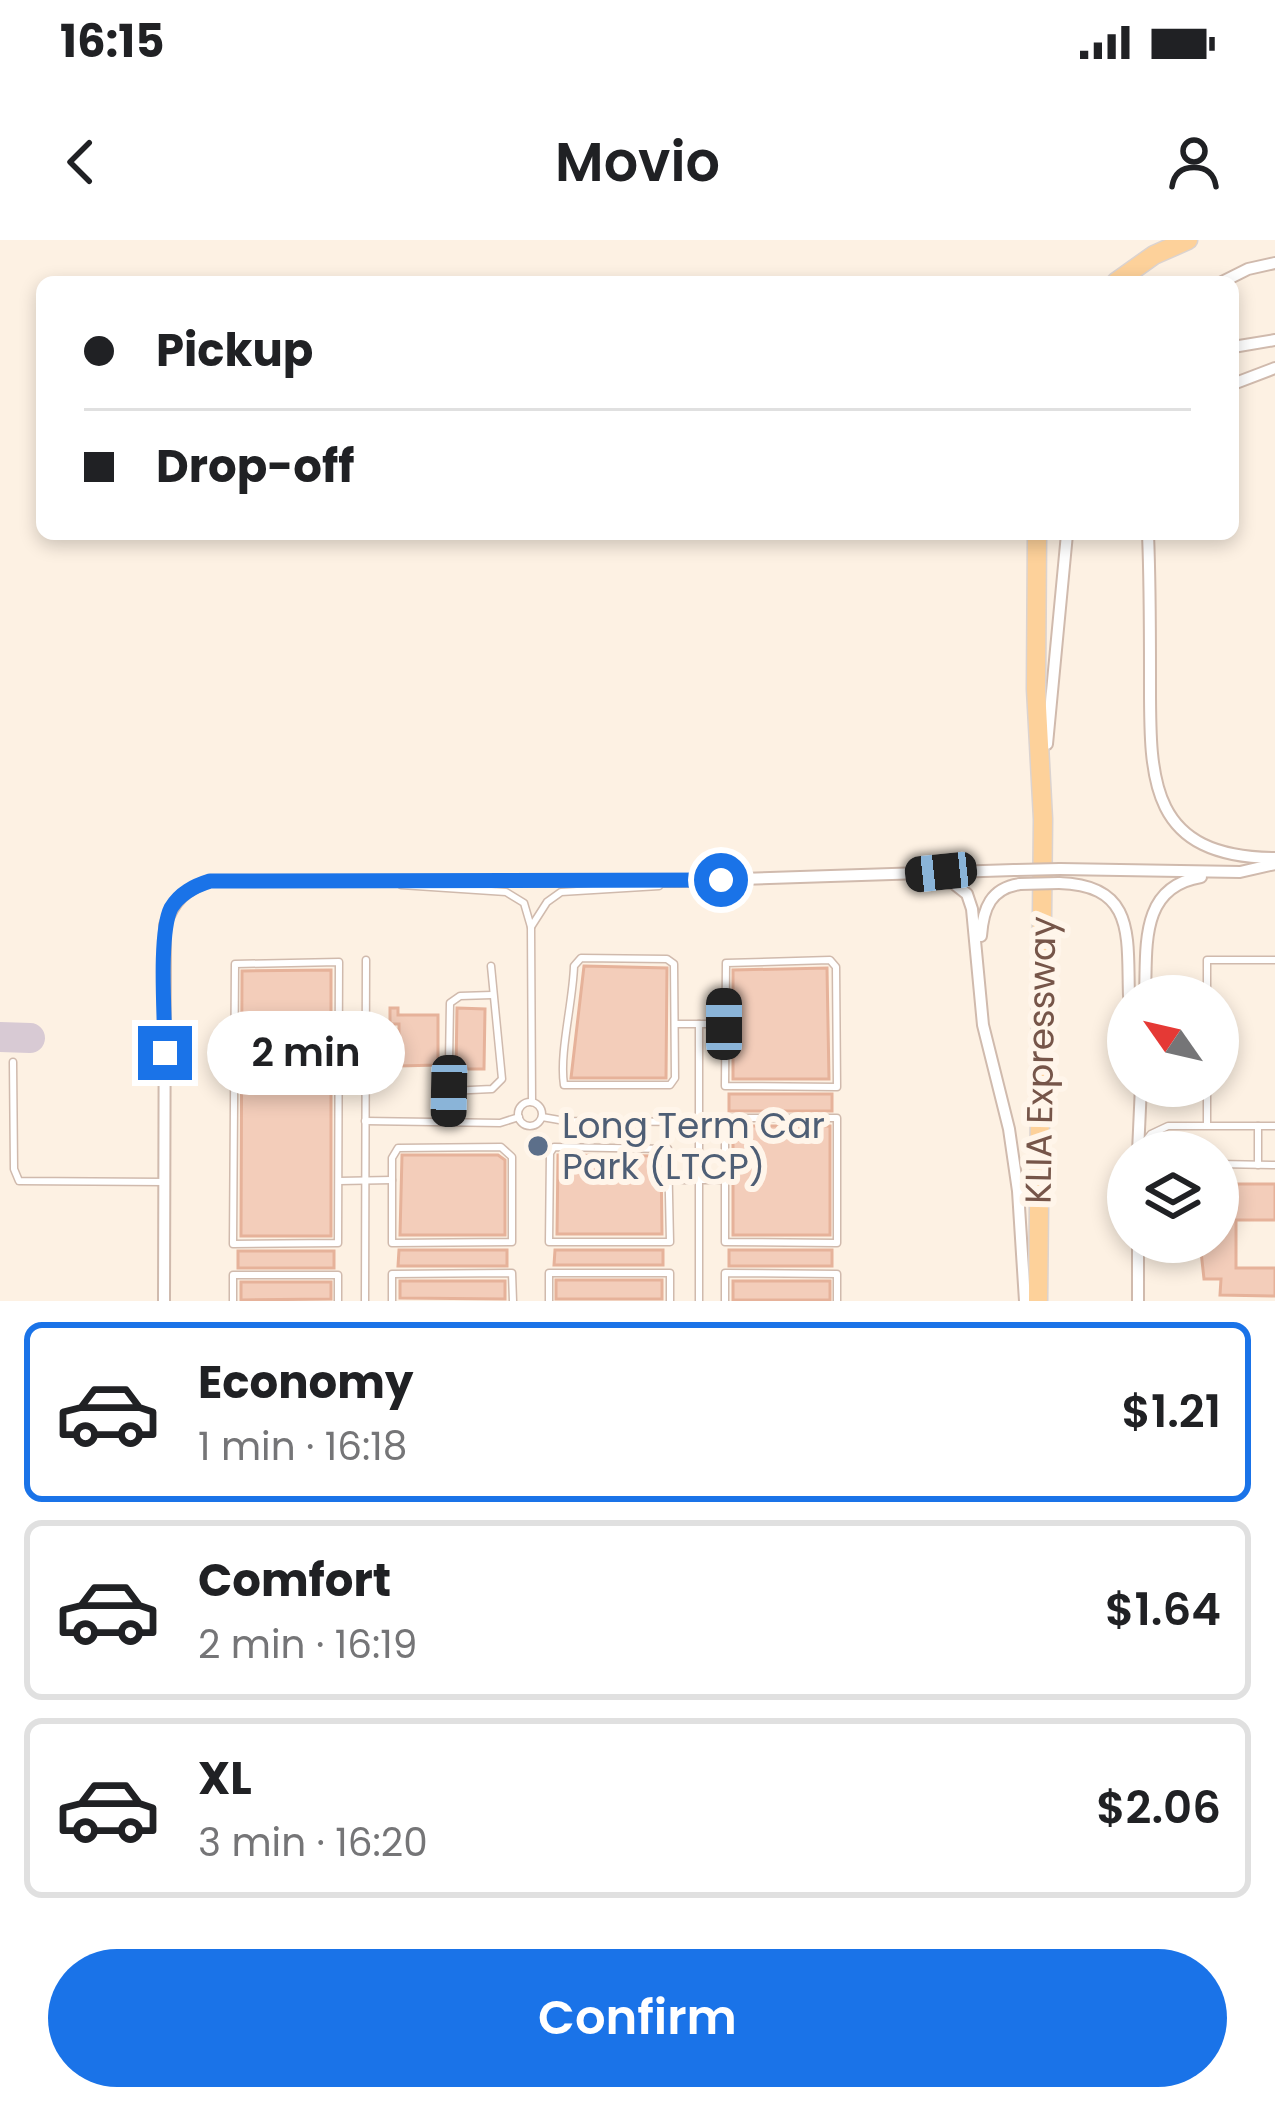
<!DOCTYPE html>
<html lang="en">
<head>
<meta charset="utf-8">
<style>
  :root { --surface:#fff; --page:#f6f6f6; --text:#202124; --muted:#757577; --line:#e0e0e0; --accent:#1a73e8 }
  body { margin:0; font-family:Poppins,sans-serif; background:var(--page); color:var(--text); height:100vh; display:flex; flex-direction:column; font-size:45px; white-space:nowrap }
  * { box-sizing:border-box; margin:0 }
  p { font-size:39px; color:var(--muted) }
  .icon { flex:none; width:66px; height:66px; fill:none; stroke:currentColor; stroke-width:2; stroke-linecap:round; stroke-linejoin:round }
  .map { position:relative; height:1061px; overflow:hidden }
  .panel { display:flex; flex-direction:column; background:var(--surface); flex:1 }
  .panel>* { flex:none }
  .hud { position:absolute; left:36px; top:36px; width:1203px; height:264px; border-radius:18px; box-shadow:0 6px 18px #0003; display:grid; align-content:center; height:264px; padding:0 48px; background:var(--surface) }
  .needle { width:78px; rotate:304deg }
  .fabs { position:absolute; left:1107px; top:735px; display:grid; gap:24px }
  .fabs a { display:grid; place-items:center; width:132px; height:132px; border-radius:50%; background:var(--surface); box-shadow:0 6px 18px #0003; font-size:60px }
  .end { position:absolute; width:54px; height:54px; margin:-27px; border:15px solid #1a73e8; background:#fff; box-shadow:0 0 0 6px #fff }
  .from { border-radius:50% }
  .bubble { position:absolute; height:84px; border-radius:42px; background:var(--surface); box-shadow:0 6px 18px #0003; font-size:39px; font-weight:600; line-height:84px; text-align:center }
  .car { position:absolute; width:36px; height:72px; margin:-36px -18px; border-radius:15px; box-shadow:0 0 9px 3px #0007; background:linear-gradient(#222 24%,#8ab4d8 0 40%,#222 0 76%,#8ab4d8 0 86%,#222 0) }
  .hud b { display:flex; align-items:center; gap:42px; height:114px; font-size:45px }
  .hud b+b { border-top:3px solid var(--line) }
  .hud i { width:30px; height:30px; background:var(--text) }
  ul { padding:21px 0 0; list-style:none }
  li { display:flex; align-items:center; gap:36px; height:180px; margin:0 24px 18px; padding:0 24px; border:6px solid var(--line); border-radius:18px }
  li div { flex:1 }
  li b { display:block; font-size:45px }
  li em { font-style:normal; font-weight:600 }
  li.selected { border-color:var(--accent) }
  li>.icon { width:108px; height:108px; stroke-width:1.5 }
  .primary-button { display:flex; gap:24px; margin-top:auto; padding:24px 48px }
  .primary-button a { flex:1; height:138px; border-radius:72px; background:var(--accent); color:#fff; font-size:48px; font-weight:600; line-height:138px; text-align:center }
  .status { display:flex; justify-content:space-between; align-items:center; height:84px; padding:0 60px; background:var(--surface); direction:ltr }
  .status svg { height:33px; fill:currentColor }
  header { display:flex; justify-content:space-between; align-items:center; height:156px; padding:0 48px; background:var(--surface); font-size:54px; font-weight:600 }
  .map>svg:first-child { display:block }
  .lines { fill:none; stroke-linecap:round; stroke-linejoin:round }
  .taxiway { stroke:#d8cad4; stroke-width:30 }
  .building { fill:#f3cdba; stroke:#e6b29a; stroke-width:3 }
  .lane-casing { stroke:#d0baad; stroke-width:9 }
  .street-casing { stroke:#d0baad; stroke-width:14 }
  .primary-casing { stroke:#dbd3d0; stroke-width:21 }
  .lane { stroke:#fff; stroke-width:6 }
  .street { stroke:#fff; stroke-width:10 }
  .primary { stroke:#fdd19a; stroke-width:18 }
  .street-bridge-casing { stroke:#d0baad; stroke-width:14; stroke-linecap:butt }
  .street-bridge { stroke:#fff; stroke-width:10 }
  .route { stroke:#1a73e8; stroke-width:15 }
  .service-dot { fill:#5c6f8a; stroke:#fff5ea; stroke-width:4.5 }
  .labels { text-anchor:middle; stroke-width:12; stroke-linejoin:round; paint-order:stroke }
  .street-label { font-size:36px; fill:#765549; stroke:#fff5ea }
  .service-label { font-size:36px; fill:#4e5e75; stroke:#fff5ea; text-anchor:start }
</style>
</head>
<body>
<div class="status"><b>16:15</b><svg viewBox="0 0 49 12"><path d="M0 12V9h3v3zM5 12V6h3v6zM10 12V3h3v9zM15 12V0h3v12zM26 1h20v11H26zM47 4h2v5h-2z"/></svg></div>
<header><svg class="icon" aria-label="back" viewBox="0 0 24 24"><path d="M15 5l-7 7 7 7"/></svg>Movio<svg class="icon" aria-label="person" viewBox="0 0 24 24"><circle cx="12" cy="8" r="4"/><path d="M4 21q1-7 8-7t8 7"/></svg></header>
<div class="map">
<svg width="1275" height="1061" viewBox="0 0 1275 1061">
  <rect width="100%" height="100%" fill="#fdf1e3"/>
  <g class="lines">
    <path class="taxiway" d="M0,797L30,798"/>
  </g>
  <g class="building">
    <path d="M584,726L667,728L666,838H571Z"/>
    <path d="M827,728L829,839H733V730Z"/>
    <path d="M331,730V996H241L242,731Z"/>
    <path d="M390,768H398V775H438V825L399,826V784H390Z"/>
    <path d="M457,768L485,769L484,829H456Z"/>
    <rect x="729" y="854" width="103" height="17"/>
    <rect x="733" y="886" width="97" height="109"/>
    <path d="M402,915H498L505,920V995H400Z"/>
    <path d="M558,915L661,916L662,994H557Z"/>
    <path d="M1218,944H1275V980H1236V1028H1275V1056L1220,1055L1221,1039H1204L1200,1002H1218Z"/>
    <path d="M399,1010H507V1026H398Z"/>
    <path d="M555,1010H663V1025H554Z"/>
    <rect x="729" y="1010" width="103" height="16"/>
    <rect x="238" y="1011" width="96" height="17"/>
    <rect x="556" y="1040" width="106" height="19"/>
    <path d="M400,1041H505V1059L400,1058Z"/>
    <rect x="733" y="1041" width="97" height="19"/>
    <path d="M241,1042H331V1059L241,1060Z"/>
  </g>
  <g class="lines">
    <g class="lane-casing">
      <g id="lane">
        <path d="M401,645L506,652L524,663L531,687L532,862"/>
        <path d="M531,687L547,662L561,652L659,646"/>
        <path d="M581,718L667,719L674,724L675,838L670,845H564C559,813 573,762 574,726Z"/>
        <path d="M830,720L836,727L837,847L725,846L726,723Z"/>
        <path d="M339,722L338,1003L233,1004L235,724Z"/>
        <path d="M1207,756V720H1275"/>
        <path d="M675,784H725"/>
        <path d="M699,784V1061"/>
        <path d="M13,822L14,929L19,941L165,942"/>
        <path d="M449,851L492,849L502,839L491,726"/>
        <circle cx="530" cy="874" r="12"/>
        <path d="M542,877L565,881L699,882"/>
        <path d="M725,878H837V1003L725,1002Z"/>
        <path d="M365,881L500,883L519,877"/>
        <path d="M448,882L450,763L460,756L492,755"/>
        <path d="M1207,884V846"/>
        <path d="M1258,886V925"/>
        <path d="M1142,905L1151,894L1168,886H1275"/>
        <path d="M501,907L512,917V1002L392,1003V918L398,908Z"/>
        <path d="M554,907L668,909L670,1002H549L550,913Z"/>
        <path d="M1218,924L1275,925"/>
        <path d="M671,940H725"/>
        <path d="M339,941L392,940"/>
        <path d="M233,1061V1035H338V1061"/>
        <path d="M365,1061L366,720"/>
        <path d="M392,1061V1034L512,1033L513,1061"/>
        <path d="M549,1061V1033H670V1061"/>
        <path d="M725,1061V1033L837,1034V1061"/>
      </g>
    </g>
    <g class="street-casing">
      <g id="street">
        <path d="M1222,42L1248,29L1275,23"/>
        <path d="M1233,107L1275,100"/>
        <path d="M1233,144L1275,128"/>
        <path d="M1148,294C1150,341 1150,388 1150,435C1150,537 1146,617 1275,618"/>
        <path d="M1047,504L1067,294"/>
        <path d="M1060,629L1240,632L1275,624"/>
        <path d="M926,639L953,643L967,654L972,669L983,785L1009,889L1018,951L1025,1061"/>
        <path d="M1059,643C1136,645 1127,697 1129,756"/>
        <path d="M981,696C983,668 991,648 1020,644"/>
        <path d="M1145,756C1147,707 1139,647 1201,637"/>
        <path d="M1138,912L1141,846"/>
        <path d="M1138,1002V1061"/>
        <path d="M164,1061L165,685C174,661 185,649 210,641H679L1014,630"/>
      </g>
    </g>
    <g class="primary-casing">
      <g id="primary">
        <path d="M1116,42L1154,15L1188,0"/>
        <path d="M1037,294L1036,449L1043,579L1038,1061"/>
      </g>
    </g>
    <use href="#lane" class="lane"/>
    <use href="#street" class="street"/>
    <use href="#primary" class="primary"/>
    <g class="street-bridge-casing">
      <g id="street-bridge">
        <path d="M1014,630L1060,629"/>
        <path d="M1020,644L1059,643"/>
      </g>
    </g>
    <use href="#street-bridge" class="street-bridge"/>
  </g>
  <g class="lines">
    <path class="route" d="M165,813C165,780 158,694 171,668C180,653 194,646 210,641L721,640"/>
  </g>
  <circle class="service-dot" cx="538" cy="906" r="12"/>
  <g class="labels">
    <g class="street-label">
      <text transform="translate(1040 820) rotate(-89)" y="13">KLIA Expressway</text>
    </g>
    <g class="service-label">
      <text x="562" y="898">Long Term Car<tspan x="562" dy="41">Park (LTCP)</tspan></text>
    </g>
  </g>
</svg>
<div class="fabs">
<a><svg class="needle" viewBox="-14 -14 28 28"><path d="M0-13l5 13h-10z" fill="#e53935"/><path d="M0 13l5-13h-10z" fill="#757577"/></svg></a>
<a><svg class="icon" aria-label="layers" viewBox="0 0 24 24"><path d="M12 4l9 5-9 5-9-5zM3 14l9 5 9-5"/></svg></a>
</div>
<i class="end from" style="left:721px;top:640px"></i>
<i class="end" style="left:165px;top:813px"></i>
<div class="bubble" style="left:207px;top:771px;width:198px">2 min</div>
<i class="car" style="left:941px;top:632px;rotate:264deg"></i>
<i class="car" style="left:724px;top:784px;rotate:0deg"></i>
<i class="car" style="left:449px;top:851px;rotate:181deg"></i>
<div class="hud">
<b><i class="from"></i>Pickup</b>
<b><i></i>Drop-off</b>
</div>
</div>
<section class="panel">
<ul>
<li class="selected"><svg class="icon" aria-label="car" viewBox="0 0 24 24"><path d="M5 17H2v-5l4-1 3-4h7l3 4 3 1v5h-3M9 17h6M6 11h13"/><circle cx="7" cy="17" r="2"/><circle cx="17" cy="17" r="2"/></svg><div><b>Economy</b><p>1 min · 16:18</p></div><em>$1.21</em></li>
<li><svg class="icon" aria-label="car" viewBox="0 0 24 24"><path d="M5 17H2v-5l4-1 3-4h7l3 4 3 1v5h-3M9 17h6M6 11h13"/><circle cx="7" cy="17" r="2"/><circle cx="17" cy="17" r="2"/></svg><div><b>Comfort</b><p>2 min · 16:19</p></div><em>$1.64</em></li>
<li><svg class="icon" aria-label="car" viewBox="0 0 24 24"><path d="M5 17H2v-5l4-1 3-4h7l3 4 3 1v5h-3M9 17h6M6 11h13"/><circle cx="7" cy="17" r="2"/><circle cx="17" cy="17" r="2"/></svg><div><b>XL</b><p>3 min · 16:20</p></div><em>$2.06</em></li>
</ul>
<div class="primary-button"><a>Confirm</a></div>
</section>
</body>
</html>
